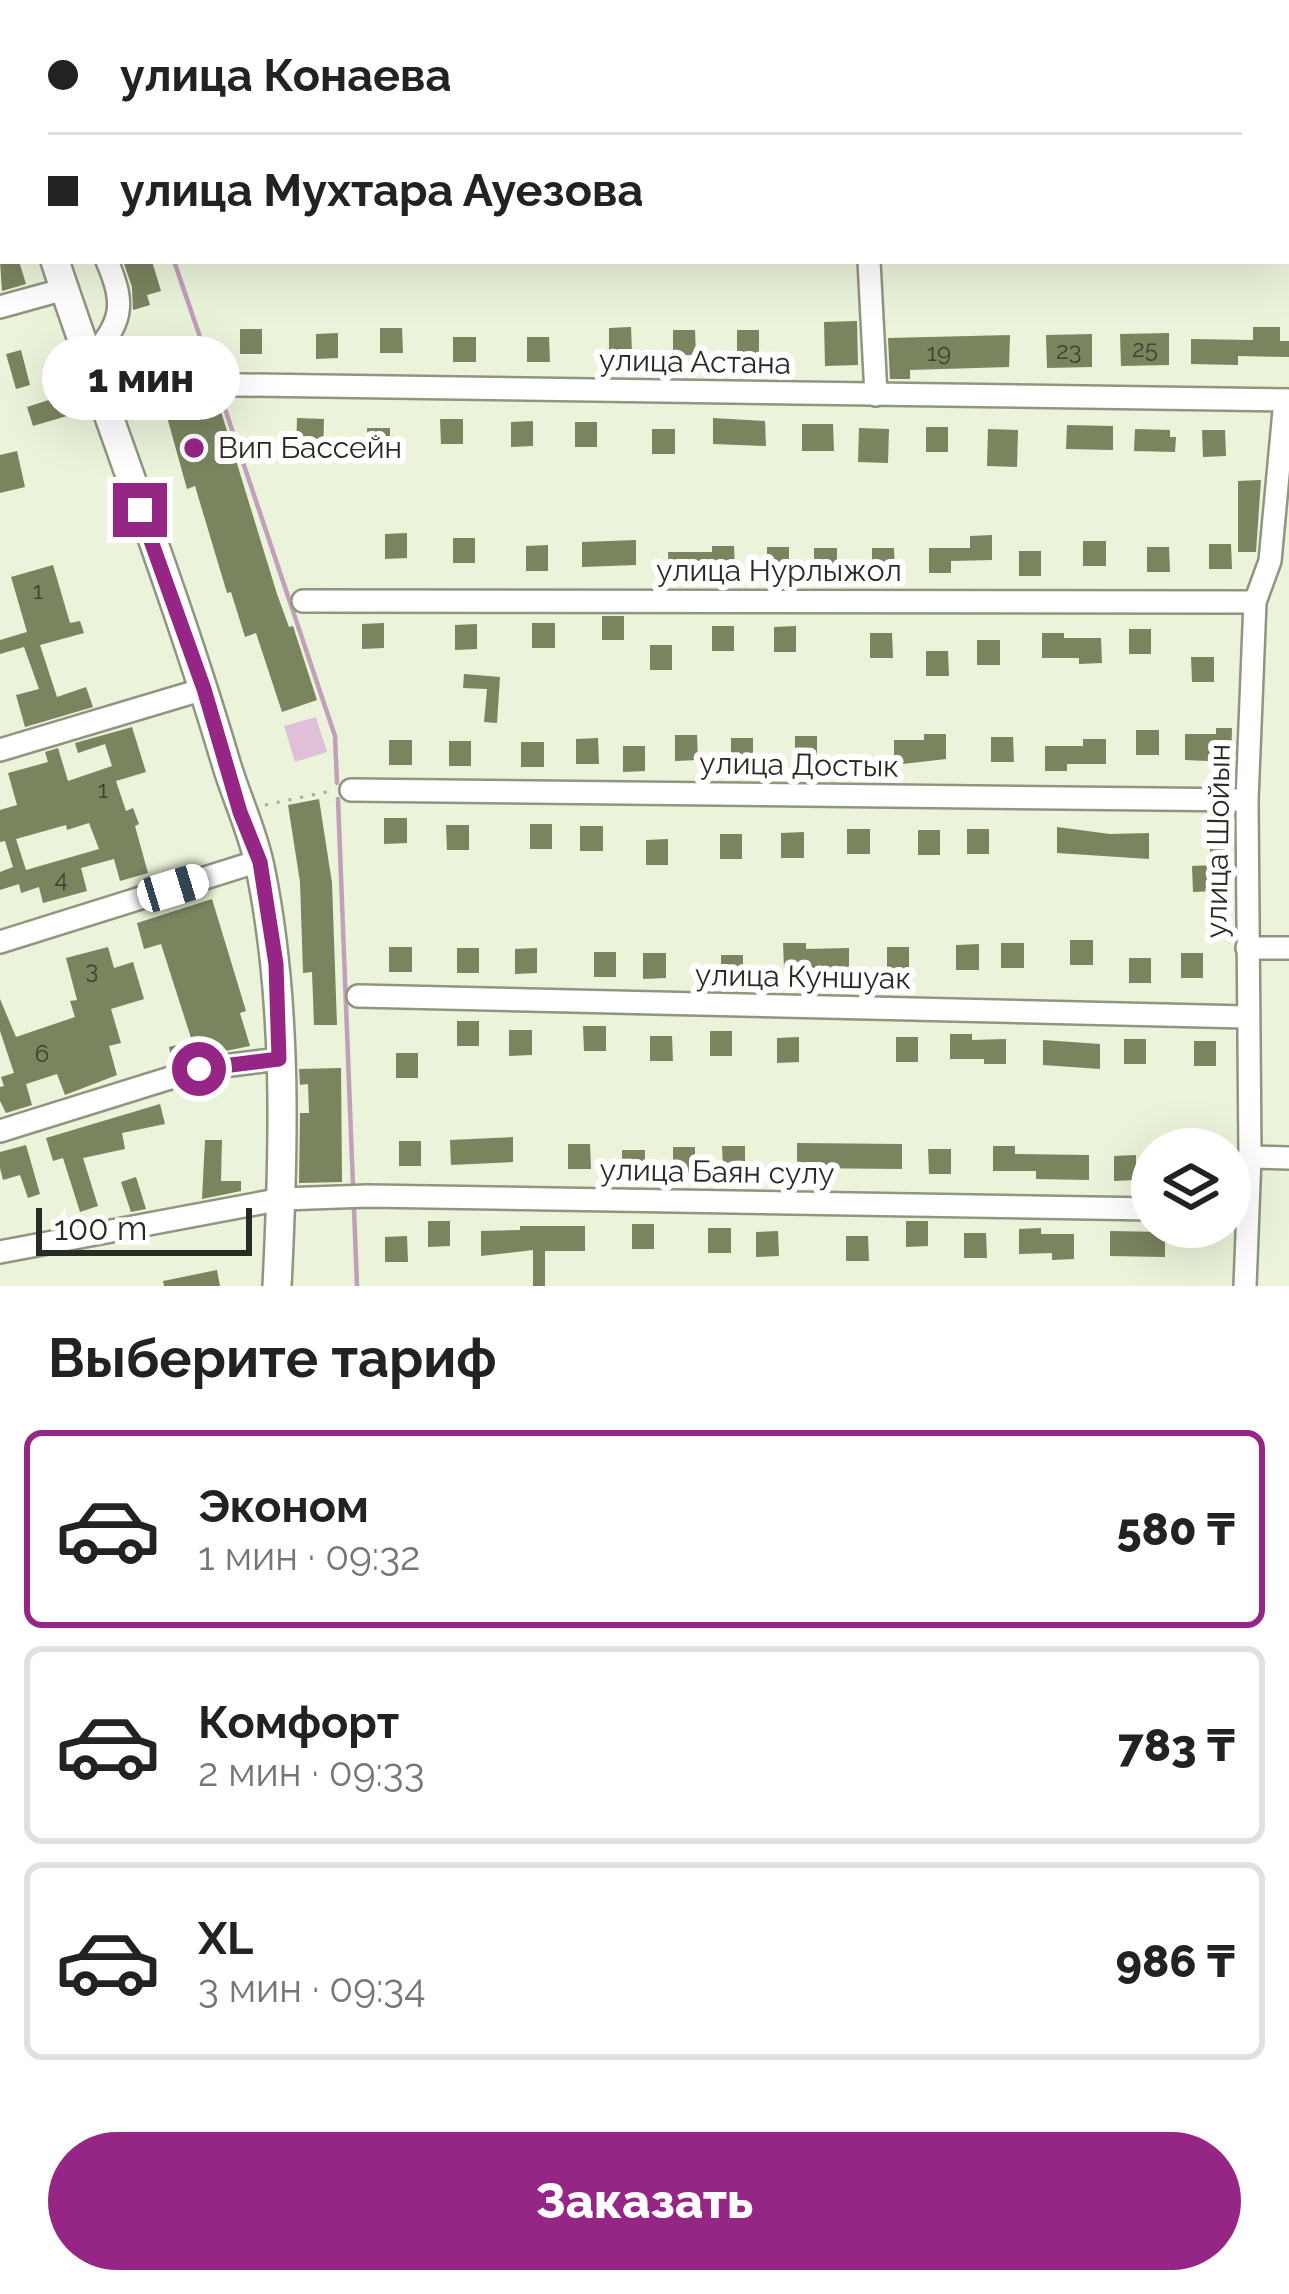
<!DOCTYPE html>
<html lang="ru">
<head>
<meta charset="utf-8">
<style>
  :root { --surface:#fff; --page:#f2f2f2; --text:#222; --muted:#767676; --line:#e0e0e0; --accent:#962685 }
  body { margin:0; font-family:Raleway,sans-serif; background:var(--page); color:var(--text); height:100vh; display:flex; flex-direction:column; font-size:45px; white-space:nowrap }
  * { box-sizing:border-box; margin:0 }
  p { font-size:39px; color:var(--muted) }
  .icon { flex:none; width:66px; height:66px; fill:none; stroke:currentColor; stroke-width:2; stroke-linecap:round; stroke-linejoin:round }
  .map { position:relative; height:1286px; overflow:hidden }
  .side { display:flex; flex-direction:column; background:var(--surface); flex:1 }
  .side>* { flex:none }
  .hud { position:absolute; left:0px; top:0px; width:1290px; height:264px; box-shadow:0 12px 48px #0002; display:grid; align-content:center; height:264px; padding:0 48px; background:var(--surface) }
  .tools { position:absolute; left:1131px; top:1128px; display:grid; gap:24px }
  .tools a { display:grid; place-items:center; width:120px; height:120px; border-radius:50%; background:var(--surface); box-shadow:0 12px 48px #0002; font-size:60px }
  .scale { position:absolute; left:36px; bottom:30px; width:216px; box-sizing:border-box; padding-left:12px; border:6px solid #282b22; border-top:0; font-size:33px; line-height:42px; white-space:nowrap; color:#282b22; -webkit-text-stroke:9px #fff; paint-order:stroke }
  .end { position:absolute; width:54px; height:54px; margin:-27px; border:15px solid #962685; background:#fff; box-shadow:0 0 0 6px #fff }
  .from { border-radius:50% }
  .bubble { position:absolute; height:84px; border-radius:42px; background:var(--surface); box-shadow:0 12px 48px #0002; font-size:39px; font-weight:800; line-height:84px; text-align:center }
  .car { position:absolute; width:36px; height:72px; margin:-36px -18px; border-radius:15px; box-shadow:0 0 9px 3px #0007; background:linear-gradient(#fff 24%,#345 0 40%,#fff 0 76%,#345 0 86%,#fff 0) }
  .hud b { display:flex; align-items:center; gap:42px; height:114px; font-size:45px }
  .hud b+b { border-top:3px solid var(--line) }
  .hud i { width:30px; height:30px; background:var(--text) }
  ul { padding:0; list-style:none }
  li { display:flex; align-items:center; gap:36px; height:198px; margin:0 24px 18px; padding:0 24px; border:6px solid var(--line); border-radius:18px }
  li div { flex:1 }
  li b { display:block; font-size:45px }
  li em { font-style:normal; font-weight:800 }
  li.selected { border-color:var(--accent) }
  li>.icon { width:108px; height:108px; stroke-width:1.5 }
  h2 { padding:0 48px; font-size:54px; line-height:144px }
  .primary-button { display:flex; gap:24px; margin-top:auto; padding:24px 48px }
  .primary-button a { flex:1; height:138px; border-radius:72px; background:var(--accent); color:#fff; font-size:48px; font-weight:800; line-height:138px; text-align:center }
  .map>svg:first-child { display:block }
  .green { fill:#e0c0d8 }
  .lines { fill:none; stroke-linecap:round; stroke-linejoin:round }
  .stream { stroke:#c29fba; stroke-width:4.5 }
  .building { fill:#7a845f; fill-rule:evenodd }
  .minor-casing { stroke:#8f967f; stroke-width:26 }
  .major-casing { stroke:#8f967f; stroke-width:32 }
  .path { stroke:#a4aa97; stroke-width:3; stroke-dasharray:3 9; stroke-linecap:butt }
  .minor { stroke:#fff; stroke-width:21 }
  .major { stroke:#fff; stroke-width:27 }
  .route { stroke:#962685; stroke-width:15 }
  .poi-dot { fill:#962685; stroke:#fff; stroke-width:4.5 }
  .labels { text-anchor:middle; stroke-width:12; stroke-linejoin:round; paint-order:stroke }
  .number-label { font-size:24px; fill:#3c4131 }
  .street-label { font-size:30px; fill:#282b22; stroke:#fff }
  .poi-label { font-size:30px; fill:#282b22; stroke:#fff; text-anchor:start }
</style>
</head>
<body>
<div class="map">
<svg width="1289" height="1286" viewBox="0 0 1289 1286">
  <rect width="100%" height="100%" fill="#ebf3da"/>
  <path class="green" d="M316,717L327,752L295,762L284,726Z"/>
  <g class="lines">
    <g class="stream">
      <path d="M86,0L87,3"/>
      <path d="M174,261L213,375"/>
      <path d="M219,391L335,736L337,783"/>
      <path d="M338,799L353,1186"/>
      <path d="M354,1209L357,1286"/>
    </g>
  </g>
  <g class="building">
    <path d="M0,261H19L26,284L2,291Z"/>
    <path d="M123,261H152L161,291L147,295L150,305L133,310L132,287Z"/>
    <path d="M857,321L858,365L825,366L824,322Z"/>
    <path d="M631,327L632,352L609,353V328Z"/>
    <path d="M1253,327H1280V341H1289V357L1238,356V365L1191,364V339L1253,340Z"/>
    <path d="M380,328H402L403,353H380Z"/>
    <rect x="240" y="329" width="22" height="25"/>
    <path d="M673,330H695L696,355H673Z"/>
    <rect x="737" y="330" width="22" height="25"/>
    <path d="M338,333V358L316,359V334Z"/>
    <path d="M1169,333V365L1121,366L1120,334Z"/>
    <path d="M1092,334V367L1047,368L1046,335Z"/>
    <path d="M1010,335L1009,367L910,370V379H890L888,338Z"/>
    <rect x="453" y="337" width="23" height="25"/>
    <path d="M527,337H549L550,362H527Z"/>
    <path d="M21,350L30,385L16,389L6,354Z"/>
    <path d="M61,396L67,416L33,426L27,407Z"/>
    <path d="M201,407L202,413L220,408L277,594L289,627L293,626L317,700L282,712L256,633L245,637L231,592L227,593L195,486L187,489L167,417Z"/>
    <path d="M297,418L324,419L323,458L296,457Z"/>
    <path d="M713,418L765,421L766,446L713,444Z"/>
    <path d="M440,419H463V444H441Z"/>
    <path d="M533,421V446L511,447V422Z"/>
    <rect x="575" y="422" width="22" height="25"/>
    <path d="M802,424H833L834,451H802Z"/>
    <path d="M1067,425L1113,426V450L1066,449Z"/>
    <rect x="926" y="427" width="22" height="25"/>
    <path d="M367,428H390V453L368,454Z"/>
    <path d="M859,428L889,429L888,463L858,462Z"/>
    <rect x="652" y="429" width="23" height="25"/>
    <path d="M988,429L1018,430L1017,467L987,466Z"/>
    <path d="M1135,429L1170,430V437H1176L1175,452L1134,451Z"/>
    <path d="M1202,430H1225L1226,456L1203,457Z"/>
    <path d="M17,451L25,487L0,493V455Z"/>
    <path d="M1261,480L1256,552H1238V481Z"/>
    <path d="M407,533V558L385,559V534Z"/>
    <path d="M992,535V560L951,561V573H929V548H970V536Z"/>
    <rect x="453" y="538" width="22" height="25"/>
    <path d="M636,540V565L582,567V542Z"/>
    <rect x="1083" y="541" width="23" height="25"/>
    <path d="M1209,544H1231L1232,569H1209Z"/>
    <path d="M548,545V571H526V546Z"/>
    <path d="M712,546H734L735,571H691V577H669L668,552H712Z"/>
    <path d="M767,547H789V572L767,573Z"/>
    <path d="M1147,547H1169L1170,572H1147Z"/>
    <path d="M814,548H837V572L814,573Z"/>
    <path d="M872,548H894L895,573H872Z"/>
    <rect x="1019" y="551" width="22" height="25"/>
    <path d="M53,565L70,623L80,621L84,633L40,645L57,697L86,687L93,707L25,727L16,695L39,689L24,647L0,654V640L27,632L11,577Z"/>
    <rect x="602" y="616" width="22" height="24"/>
    <path d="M384,623V648L362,649V624Z"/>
    <rect x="532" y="623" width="23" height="25"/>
    <path d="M477,624V649L455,650V625Z"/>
    <rect x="712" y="626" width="22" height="25"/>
    <path d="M796,626V652H774V627Z"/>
    <rect x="1129" y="629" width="22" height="25"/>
    <path d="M870,633H892L893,658H870Z"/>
    <path d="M1042,633H1064V638H1101L1102,663L1079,664V658H1042Z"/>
    <rect x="977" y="640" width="23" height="25"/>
    <rect x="650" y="645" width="22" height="25"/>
    <path d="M926,651H948L949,676H926Z"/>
    <path d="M1191,657H1214V682H1192Z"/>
    <path d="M464,674L500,677L497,723L484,722L487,689L463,688Z"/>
    <path d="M132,727L146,772L116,781L126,811L133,808L139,824L135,826L148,873L120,881L114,859L81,868L87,891L43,903L39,887L21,893L19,884L0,890V872L13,867L5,841L0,842V810L17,805L8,773L48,762L45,752L58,748L68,781L112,766L105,744L78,753L75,743ZM89,823L99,849L26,870L16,839L66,825L67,830Z"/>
    <path d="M1216,728H1232L1231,762L1185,760V734H1216Z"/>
    <rect x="1136" y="730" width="23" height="25"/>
    <path d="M924,734H946V759L894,765V740H924Z"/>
    <path d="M675,735H697L698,760L675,761Z"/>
    <path d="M795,736H817V761L795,762Z"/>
    <path d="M991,737H1013L1014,762H991Z"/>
    <path d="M598,738L599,764H576V739Z"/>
    <rect x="731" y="738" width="22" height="25"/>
    <path d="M1083,739H1106V764H1067V771H1045V746H1083Z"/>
    <rect x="389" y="740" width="23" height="25"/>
    <rect x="449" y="741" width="22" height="25"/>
    <rect x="521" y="742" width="23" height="25"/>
    <path d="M623,746H645V771L623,772Z"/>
    <path d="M319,799L332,883L337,1025H314L312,972L303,973L300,882L288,805Z"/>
    <path d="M384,818H407V843L384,844Z"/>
    <path d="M1227,822V859H1210V823Z"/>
    <rect x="530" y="824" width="22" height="25"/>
    <path d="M446,825H469V850H447Z"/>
    <rect x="580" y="826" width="23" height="25"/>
    <path d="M1057,827L1110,834L1149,833V859L1057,853Z"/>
    <rect x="847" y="829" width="23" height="25"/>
    <rect x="967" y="829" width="22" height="25"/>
    <rect x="918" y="830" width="22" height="25"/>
    <path d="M804,832V858H781V833Z"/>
    <rect x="720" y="834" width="22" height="25"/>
    <path d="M668,839V865H646V840Z"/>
    <path d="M1214,865L1215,891L1193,892L1192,866Z"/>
    <path d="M212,899L246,1011L240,1013L250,1046L172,1062L169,1047L192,1041L161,944L144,949L137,923Z"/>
    <rect x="1070" y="940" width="23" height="25"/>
    <path d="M783,943H806V949L849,948V974L827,973V968H784Z"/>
    <rect x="1001" y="943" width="23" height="25"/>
    <path d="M979,944V970H956V945Z"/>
    <path d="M108,947L114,968L133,962L144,999L111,1009L121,1043L109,1046L117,1075L65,1095L57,1074L26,1084L32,1105L6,1113L0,1101V1087L4,1086L1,1077L14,1073L0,1031V999L16,1037L75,1017L70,1001L77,1000L66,958Z"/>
    <rect x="389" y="947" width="23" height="25"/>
    <rect x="887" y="947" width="22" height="25"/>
    <rect x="457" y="948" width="22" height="25"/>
    <path d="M537,948V973L515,974V949Z"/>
    <rect x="594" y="952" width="22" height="25"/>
    <path d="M643,953H666V978L643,979Z"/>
    <rect x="1181" y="953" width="22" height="25"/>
    <rect x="721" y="955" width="22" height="25"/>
    <rect x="1129" y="958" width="22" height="25"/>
    <rect x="457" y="1021" width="22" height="25"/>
    <path d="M583,1026H606V1051H584Z"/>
    <path d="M509,1030H532V1055L509,1056Z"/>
    <rect x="710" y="1031" width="22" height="25"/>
    <path d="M950,1034H972V1040L1006,1039V1064H984V1059H950Z"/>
    <path d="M650,1036H672L673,1061H650Z"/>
    <path d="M799,1037V1062L777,1063V1038Z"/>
    <rect x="896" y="1037" width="22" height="25"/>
    <rect x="1124" y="1039" width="22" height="25"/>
    <path d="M1043,1040L1100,1044V1069L1043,1065Z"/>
    <rect x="1194" y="1041" width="22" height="25"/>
    <rect x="396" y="1053" width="22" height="25"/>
    <path d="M341,1068L342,1182L299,1183L300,1113H309L308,1084L300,1085L299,1069Z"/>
    <path d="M160,1104L165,1124L122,1133L125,1149L83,1158L98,1206L80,1212L63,1158L53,1161L46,1138Z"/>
    <path d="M513,1137V1162L451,1165L450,1140Z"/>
    <path d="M205,1140H222L221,1181H241V1191L202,1199Z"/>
    <rect x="399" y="1141" width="22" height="25"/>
    <path d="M797,1143L902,1144V1169L797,1168Z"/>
    <path d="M568,1144H590L591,1169H568Z"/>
    <path d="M26,1145L40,1194L28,1198L20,1175L3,1180L0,1168V1152Z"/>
    <path d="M722,1146H745V1171H723Z"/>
    <path d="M993,1146H1015V1154L1089,1155V1180L1036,1179V1171H993Z"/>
    <rect x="673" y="1147" width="22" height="25"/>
    <path d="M928,1149H951V1174H929Z"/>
    <path d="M622,1150H645V1175L622,1176Z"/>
    <path d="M1136,1155V1180L1114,1181V1156Z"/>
    <path d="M136,1177L146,1209L131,1212L121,1182Z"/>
    <path d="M428,1221H450V1246L428,1247Z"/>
    <path d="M906,1221H928V1246L906,1247Z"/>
    <rect x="632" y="1224" width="22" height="25"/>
    <path d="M520,1226H585V1251H545V1286H533V1250L481,1256V1231L520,1230Z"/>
    <rect x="708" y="1228" width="23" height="25"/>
    <path d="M1041,1228V1234H1074V1259L1052,1260V1253L1019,1254V1229Z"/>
    <path d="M778,1231L779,1256L756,1257V1232Z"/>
    <path d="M1110,1231L1165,1232V1257L1110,1256Z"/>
    <path d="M964,1233H986L987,1258H964Z"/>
    <path d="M407,1236L408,1262H385V1237Z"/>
    <path d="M846,1236H868L869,1261H846Z"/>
    <path d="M217,1270L220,1286H164L163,1281Z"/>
  </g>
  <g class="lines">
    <g class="minor-casing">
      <g id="minor">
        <path d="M876,3V0"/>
        <path d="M0,116L3,115"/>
        <path d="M1287,213H1289"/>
        <path d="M869,261L876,395"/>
        <path d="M0,307L65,289"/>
        <path d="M90,360C121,322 127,308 107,261"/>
        <path d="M101,396L176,384L1289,400"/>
        <path d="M303,601L1255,602"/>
        <path d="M0,750L204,689"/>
        <path d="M351,790L1247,800"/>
        <path d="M0,942L259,861"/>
        <path d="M1247,948H1289"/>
        <path d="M358,996L1246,1017"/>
        <path d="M0,1131L199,1069L279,1059"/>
        <path d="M1250,1157L1289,1158"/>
        <path d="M0,1252L282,1199L368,1196L1152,1209"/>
        <path d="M1245,1286L1250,1157L1247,800L1255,602L1270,561L1285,400"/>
      </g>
    </g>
    <g class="major-casing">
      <g id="major">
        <path d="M0,89L3,97"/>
        <path d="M55,261C111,429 176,594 226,763C236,797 253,832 260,867C288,1003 284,1148 277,1286"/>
      </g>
    </g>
    <g class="path">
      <path d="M45,3L54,0"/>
      <path d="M0,17L3,16"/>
      <path d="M265,805L331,791"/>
    </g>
    <use href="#minor" class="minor"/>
    <use href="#major" class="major"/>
  </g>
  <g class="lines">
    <path class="route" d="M140,510L204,689L240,812L260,862L276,964L279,1059L199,1069"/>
  </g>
  <circle class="poi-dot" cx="194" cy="448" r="12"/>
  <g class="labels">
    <g class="number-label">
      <text x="1145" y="357">25</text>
      <text x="1069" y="359">23</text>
      <text x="939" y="361">19</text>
      <text x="38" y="599">1</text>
      <text x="103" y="798">1</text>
      <text x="61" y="887">4</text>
      <text x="92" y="978">3</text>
      <text x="42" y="1062">6</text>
    </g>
    <g class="street-label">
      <text transform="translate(695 362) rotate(1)" y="10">улица Астана</text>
      <text x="779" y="581">улица Нурлыжол</text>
      <text transform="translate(799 765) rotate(1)" y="10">улица Достык</text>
      <text transform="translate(1218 841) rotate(-89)" y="10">улица Шойын</text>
      <text transform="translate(803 977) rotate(1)" y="10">улица Куншуак</text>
      <text transform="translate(717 1172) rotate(1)" y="10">улица Баян сулу</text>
    </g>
    <g class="poi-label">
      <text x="218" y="458">Вип Бассейн</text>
    </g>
  </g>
</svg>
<div class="tools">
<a><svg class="icon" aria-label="layers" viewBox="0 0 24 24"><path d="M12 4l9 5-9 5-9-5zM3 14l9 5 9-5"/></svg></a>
</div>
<div class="scale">100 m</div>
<i class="end from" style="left:199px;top:1069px"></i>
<i class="end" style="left:140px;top:510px"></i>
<div class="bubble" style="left:42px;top:336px;width:198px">1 мин</div>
<i class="car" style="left:173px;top:888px;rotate:73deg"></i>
<div class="hud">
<b><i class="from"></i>улица Конаева</b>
<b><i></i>улица Мухтара Ауезова</b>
</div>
</div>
<section class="side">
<h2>Выберите тариф</h2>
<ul>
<li class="selected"><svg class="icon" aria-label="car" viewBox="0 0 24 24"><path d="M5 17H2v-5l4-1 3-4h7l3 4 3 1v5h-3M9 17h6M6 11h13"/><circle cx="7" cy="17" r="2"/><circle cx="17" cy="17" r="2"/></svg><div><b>Эконом</b><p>1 мин · 09:32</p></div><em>580 ₸</em></li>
<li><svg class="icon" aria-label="car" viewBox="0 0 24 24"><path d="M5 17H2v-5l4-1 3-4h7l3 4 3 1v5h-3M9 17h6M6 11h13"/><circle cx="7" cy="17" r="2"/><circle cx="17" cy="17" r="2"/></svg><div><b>Комфорт</b><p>2 мин · 09:33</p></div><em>783 ₸</em></li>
<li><svg class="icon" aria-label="car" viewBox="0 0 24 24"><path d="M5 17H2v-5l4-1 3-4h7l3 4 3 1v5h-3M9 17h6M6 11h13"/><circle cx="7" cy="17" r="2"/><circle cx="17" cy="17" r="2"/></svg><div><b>XL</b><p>3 мин · 09:34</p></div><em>986 ₸</em></li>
</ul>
<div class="primary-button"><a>Заказать</a></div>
</section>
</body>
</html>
